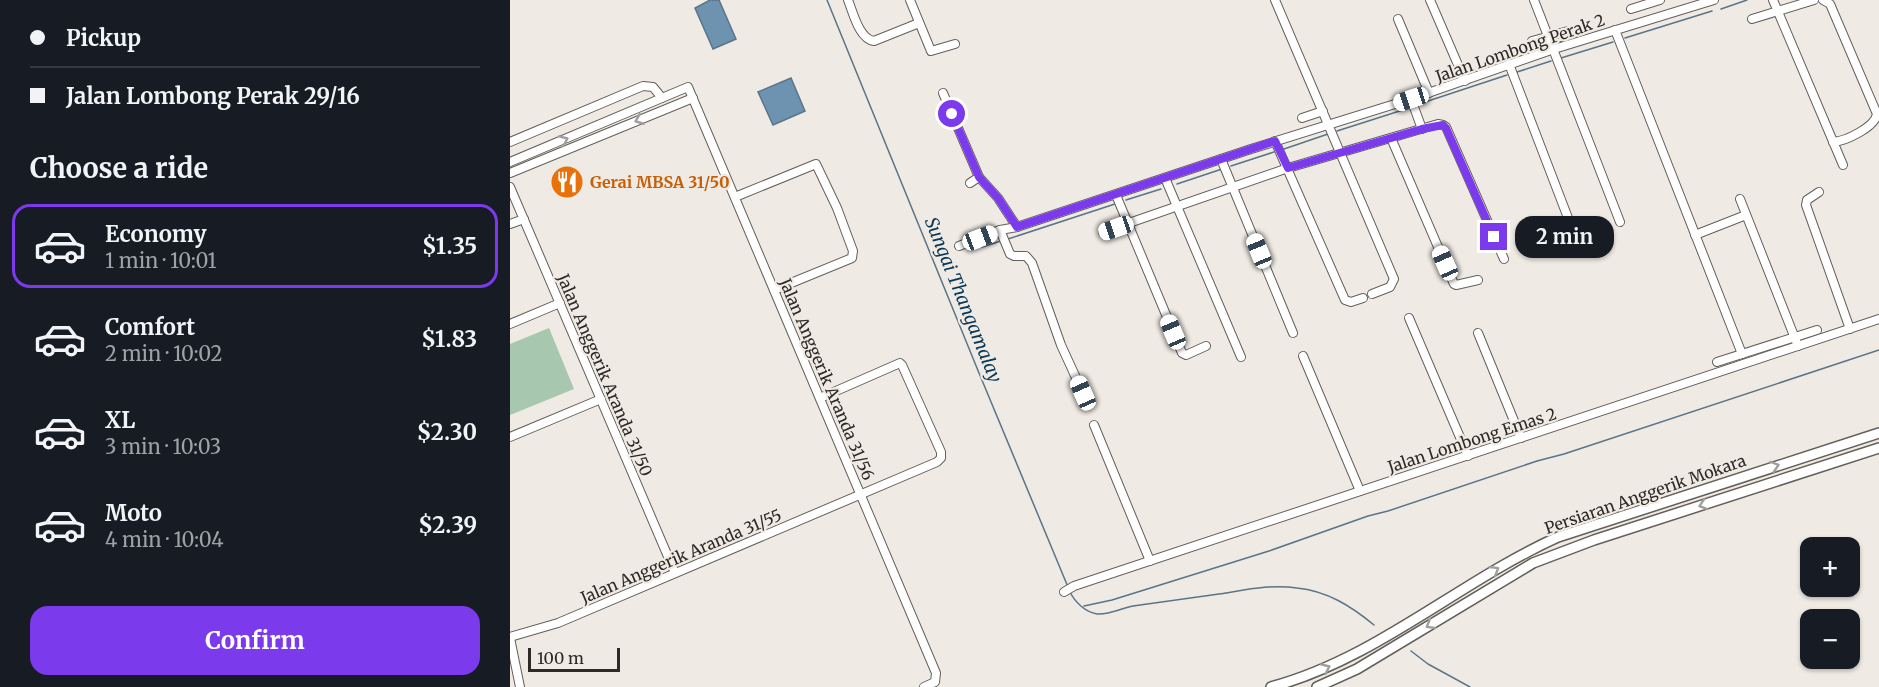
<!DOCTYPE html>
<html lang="en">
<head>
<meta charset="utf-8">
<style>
  :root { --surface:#171b24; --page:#242831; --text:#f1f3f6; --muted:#9ea1a6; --line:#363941; --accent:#7c3aed }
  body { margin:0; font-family:Merriweather,serif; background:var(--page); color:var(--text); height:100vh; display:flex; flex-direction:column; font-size:22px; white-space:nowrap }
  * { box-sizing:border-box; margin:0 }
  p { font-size:20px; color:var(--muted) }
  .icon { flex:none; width:33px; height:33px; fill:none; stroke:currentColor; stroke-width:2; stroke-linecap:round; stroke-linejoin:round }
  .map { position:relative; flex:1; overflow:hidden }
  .side { display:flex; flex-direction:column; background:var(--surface); width:510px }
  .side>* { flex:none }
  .banner { display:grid; align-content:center; height:132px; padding:0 30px; background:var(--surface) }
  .buttons { position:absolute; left:1290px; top:537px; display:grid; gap:12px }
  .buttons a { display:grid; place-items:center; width:60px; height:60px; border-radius:12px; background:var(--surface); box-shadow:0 2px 4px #0004; font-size:30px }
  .scale { position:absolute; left:18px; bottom:15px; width:92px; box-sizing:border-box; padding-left:6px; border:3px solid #2c2a27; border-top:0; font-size:16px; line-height:21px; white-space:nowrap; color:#2c2a27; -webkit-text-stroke:4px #efeae3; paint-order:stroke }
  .end { position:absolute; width:27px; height:27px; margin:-14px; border:8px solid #7c3aed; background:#fff; box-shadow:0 0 0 3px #fff }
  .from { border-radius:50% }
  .bubble { position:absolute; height:42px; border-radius:18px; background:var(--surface); box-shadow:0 2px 4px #0004; font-size:20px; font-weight:700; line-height:42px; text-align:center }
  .car { position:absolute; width:18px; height:36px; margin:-18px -9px; border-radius:8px; box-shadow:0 0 4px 2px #0007; background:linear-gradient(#fff 24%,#345 0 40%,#fff 0 76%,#345 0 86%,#fff 0) }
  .banner b { display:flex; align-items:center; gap:21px; height:57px; font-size:22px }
  .banner b+b { border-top:2px solid var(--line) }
  .banner i { width:15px; height:15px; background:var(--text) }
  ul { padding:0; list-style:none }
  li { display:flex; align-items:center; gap:18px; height:84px; margin:0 12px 9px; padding:0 18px; border:3px solid transparent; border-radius:18px }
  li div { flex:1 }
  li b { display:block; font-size:22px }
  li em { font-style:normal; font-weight:700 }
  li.active { border-color:var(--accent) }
  li>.icon { width:54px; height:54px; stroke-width:1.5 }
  h2 { padding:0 30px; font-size:27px; line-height:72px }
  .button { display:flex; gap:12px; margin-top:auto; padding:12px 30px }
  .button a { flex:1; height:69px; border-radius:18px; background:var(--accent); color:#fff; font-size:24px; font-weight:700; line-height:69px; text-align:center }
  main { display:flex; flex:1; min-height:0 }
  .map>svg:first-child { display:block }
  .green { fill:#a8c7af }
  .water { fill:#6e93b1; stroke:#5a7488; stroke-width:1.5 }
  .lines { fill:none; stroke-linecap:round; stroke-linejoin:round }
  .stream { stroke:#5a7488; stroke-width:1.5 }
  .minor-casing { stroke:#645f5a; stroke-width:10 }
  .major-casing { stroke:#645f5a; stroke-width:12 }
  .minor { stroke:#fff; stroke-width:8 }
  .major { stroke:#fff; stroke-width:9 }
  .oneway { stroke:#a09f9e }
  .route { stroke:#7c3aed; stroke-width:8 }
  .labels { text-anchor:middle; stroke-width:4.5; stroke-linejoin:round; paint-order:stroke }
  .street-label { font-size:16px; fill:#2c2a27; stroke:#efeae3 }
  .food-label { font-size:16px; font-weight:bold; fill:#c56008; stroke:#efeae3; text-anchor:start }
  .water-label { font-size:18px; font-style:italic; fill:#083857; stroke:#efeae3 }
</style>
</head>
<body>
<main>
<section class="side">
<div class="banner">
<b><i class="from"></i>Pickup</b>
<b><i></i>Jalan Lombong Perak 29/16</b>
</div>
<h2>Choose a ride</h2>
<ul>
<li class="active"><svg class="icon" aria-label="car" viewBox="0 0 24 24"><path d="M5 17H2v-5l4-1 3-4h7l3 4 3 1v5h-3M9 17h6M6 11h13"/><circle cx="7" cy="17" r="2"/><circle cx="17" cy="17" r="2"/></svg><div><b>Economy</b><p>1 min · 10:01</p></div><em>$1.35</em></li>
<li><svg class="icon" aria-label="car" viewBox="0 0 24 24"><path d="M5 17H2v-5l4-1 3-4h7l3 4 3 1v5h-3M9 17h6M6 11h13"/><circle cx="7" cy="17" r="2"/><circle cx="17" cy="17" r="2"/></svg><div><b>Comfort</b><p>2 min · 10:02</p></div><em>$1.83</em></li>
<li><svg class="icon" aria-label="car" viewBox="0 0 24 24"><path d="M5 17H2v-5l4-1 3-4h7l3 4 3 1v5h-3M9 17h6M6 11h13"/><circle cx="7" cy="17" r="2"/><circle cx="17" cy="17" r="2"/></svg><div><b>XL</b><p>3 min · 10:03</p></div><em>$2.30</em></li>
<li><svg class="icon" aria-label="car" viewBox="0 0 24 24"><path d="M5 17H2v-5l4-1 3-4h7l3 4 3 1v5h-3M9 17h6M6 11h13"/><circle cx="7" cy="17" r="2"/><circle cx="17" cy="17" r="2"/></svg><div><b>Moto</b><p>4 min · 10:04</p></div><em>$2.39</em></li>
</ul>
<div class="button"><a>Confirm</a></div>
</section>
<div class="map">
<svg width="1369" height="687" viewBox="0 0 1369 687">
  <rect width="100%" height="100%" fill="#efeae3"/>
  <path class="green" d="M39,328L64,389L0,415V344Z"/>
  <g class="water">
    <path d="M200,0H209L226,39L203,49L185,8Z"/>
    <path d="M281,78L295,111L263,125L248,92Z"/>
  </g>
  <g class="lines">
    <g class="stream">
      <path d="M317,0L469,373L558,587"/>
      <path d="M1211,9L1237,0"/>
      <path d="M1115,38L1202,11"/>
      <path d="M1047,43L1067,37"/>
      <path d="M1016,53L1036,46"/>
      <path d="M1051,58L1103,42"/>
      <path d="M1007,72L1041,61"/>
      <path d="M912,103L997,75"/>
      <path d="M827,131L899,108"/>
      <path d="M774,149L818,134"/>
      <path d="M721,166L764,152"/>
      <path d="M667,184L712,169"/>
      <path d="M616,200L651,189"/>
      <path d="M498,239L605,204"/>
      <path d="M472,247L491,241"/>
      <path d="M560,592C565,602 575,612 587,614C599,615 612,608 623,606C652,602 681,598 709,594C735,590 761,584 787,588C817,591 841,606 864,625"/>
      <path d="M574,606L602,600L759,551L858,516L878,511L1027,461L1054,454L1369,350"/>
      <path d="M901,651L918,664L960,687"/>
    </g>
    <g class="minor-casing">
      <g id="minor">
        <path d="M338,0C343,12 349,39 364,41L409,23"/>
        <path d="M400,0L421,51L445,44"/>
        <path d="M765,0L884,279L880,287L862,294"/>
        <path d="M920,0L955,81"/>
        <path d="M1024,0L1110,222"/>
        <path d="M1263,0L1333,165"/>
        <path d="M1313,0L1320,4L1367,114C1365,127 1336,141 1323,142"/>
        <path d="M1121,9L1150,0"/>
        <path d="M888,19L919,93"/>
        <path d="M1242,19L1304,0"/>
        <path d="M1105,30L1232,354"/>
        <path d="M1022,41L1058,31"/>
        <path d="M999,64L1068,244"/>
        <path d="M433,93L469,177"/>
        <path d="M901,99L912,129"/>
        <path d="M792,118L813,111"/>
        <path d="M881,138L944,284L946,285L968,280"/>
        <path d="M765,141L835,300L841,302L853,298"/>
        <path d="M0,142L133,86L143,87L152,98"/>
        <path d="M711,159L783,333"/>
        <path d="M0,162L178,87L426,673L425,682L414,687"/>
        <path d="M0,173L183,98"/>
        <path d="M655,178L731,357"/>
        <path d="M460,183L469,177L488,198L507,227"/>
        <path d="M0,187L165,573"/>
        <path d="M1309,192L1297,200L1296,205L1340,329"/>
        <path d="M606,195L672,353L676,355L696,346"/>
        <path d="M225,197L306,164L327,208L343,251L342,258L264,290"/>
        <path d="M1230,199L1288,346"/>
        <path d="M0,224L14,219"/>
        <path d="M490,230L500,254L504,256H516L522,263L551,345L573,393"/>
        <path d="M593,232L778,168L928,124L933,125L936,127L994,259"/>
        <path d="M1185,235L1236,215"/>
        <path d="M449,246L490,230L507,227L741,149L901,99L1044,49L1204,0"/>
        <path d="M899,318L958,456"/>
        <path d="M0,324L50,303"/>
        <path d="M968,333L1011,438"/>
        <path d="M793,356L850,491"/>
        <path d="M1207,362L1307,330"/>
        <path d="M584,425L640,561"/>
        <path d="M0,437L91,399"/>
        <path d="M554,592L564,586L1369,319"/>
        <path d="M0,637L48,623L427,462L431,458V452L392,365L390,363L310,398"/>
        <path d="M0,638L10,687"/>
      </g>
    </g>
    <g class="major-casing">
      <g id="major">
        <path d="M761,687C866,659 950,581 1048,537L1369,433"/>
        <path d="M807,687L847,669L1023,563L1084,540L1369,448"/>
      </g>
    </g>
    <use href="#minor" class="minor"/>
    <use href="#major" class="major"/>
  </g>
  <defs><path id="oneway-chevron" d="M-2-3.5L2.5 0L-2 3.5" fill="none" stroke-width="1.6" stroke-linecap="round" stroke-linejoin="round" transform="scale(1.5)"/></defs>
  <g class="oneway">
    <use href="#oneway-chevron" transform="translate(129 120) rotate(158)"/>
    <use href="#oneway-chevron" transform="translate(54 140) rotate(-23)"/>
    <use href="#oneway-chevron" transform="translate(1265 466) rotate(-18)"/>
    <use href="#oneway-chevron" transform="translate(1193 505) rotate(162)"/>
    <use href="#oneway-chevron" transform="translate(985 570) rotate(-31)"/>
    <use href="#oneway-chevron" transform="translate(920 625) rotate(149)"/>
    <use href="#oneway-chevron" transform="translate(816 668) rotate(-24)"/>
  </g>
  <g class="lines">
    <path class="route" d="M442,114L469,177L488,198L507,227L765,141L778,168L912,129L933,125L936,128L984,237"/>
  </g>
  <defs>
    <g id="restaurant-disc" transform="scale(1.725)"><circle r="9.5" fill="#e8710a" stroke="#efeae3"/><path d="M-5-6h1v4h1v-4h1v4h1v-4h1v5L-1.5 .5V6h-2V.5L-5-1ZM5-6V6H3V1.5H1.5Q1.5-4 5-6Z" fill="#fff"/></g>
  </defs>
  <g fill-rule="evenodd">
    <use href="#restaurant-disc" x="57" y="182"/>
  </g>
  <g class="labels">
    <g class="street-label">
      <text transform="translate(1010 48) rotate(-19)" y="6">Jalan Lombong Perak 2</text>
      <text transform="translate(95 375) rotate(67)" y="6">Jalan Anggerik Aranda 31/50</text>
      <text transform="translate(317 379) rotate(67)" y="6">Jalan Anggerik Aranda 31/56</text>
      <text transform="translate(962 440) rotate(-18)" y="6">Jalan Lombong Emas 2</text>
      <text transform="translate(1135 494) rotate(-19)" y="6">Persiaran Anggerik Mokara</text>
      <text transform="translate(171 556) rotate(-23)" y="6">Jalan Anggerik Aranda 31/55</text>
    </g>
    <g class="food-label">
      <text x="80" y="188">Gerai MBSA 31/50</text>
    </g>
    <g class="water-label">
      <text transform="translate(453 300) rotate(68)" y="6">Sungai Thangamalay</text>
    </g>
  </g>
</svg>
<div class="buttons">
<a>+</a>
<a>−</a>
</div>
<div class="scale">100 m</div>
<i class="end from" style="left:442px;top:114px"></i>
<i class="end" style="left:984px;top:237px"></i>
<div class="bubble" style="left:1005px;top:216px;width:99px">2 min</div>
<i class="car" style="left:901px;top:99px;rotate:252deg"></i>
<i class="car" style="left:606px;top:228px;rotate:251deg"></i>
<i class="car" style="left:470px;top:238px;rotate:69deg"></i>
<i class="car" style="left:749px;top:251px;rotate:338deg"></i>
<i class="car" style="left:935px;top:263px;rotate:336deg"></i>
<i class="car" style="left:663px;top:332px;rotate:337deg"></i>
<i class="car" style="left:573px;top:393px;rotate:336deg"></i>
</div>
</main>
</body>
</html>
